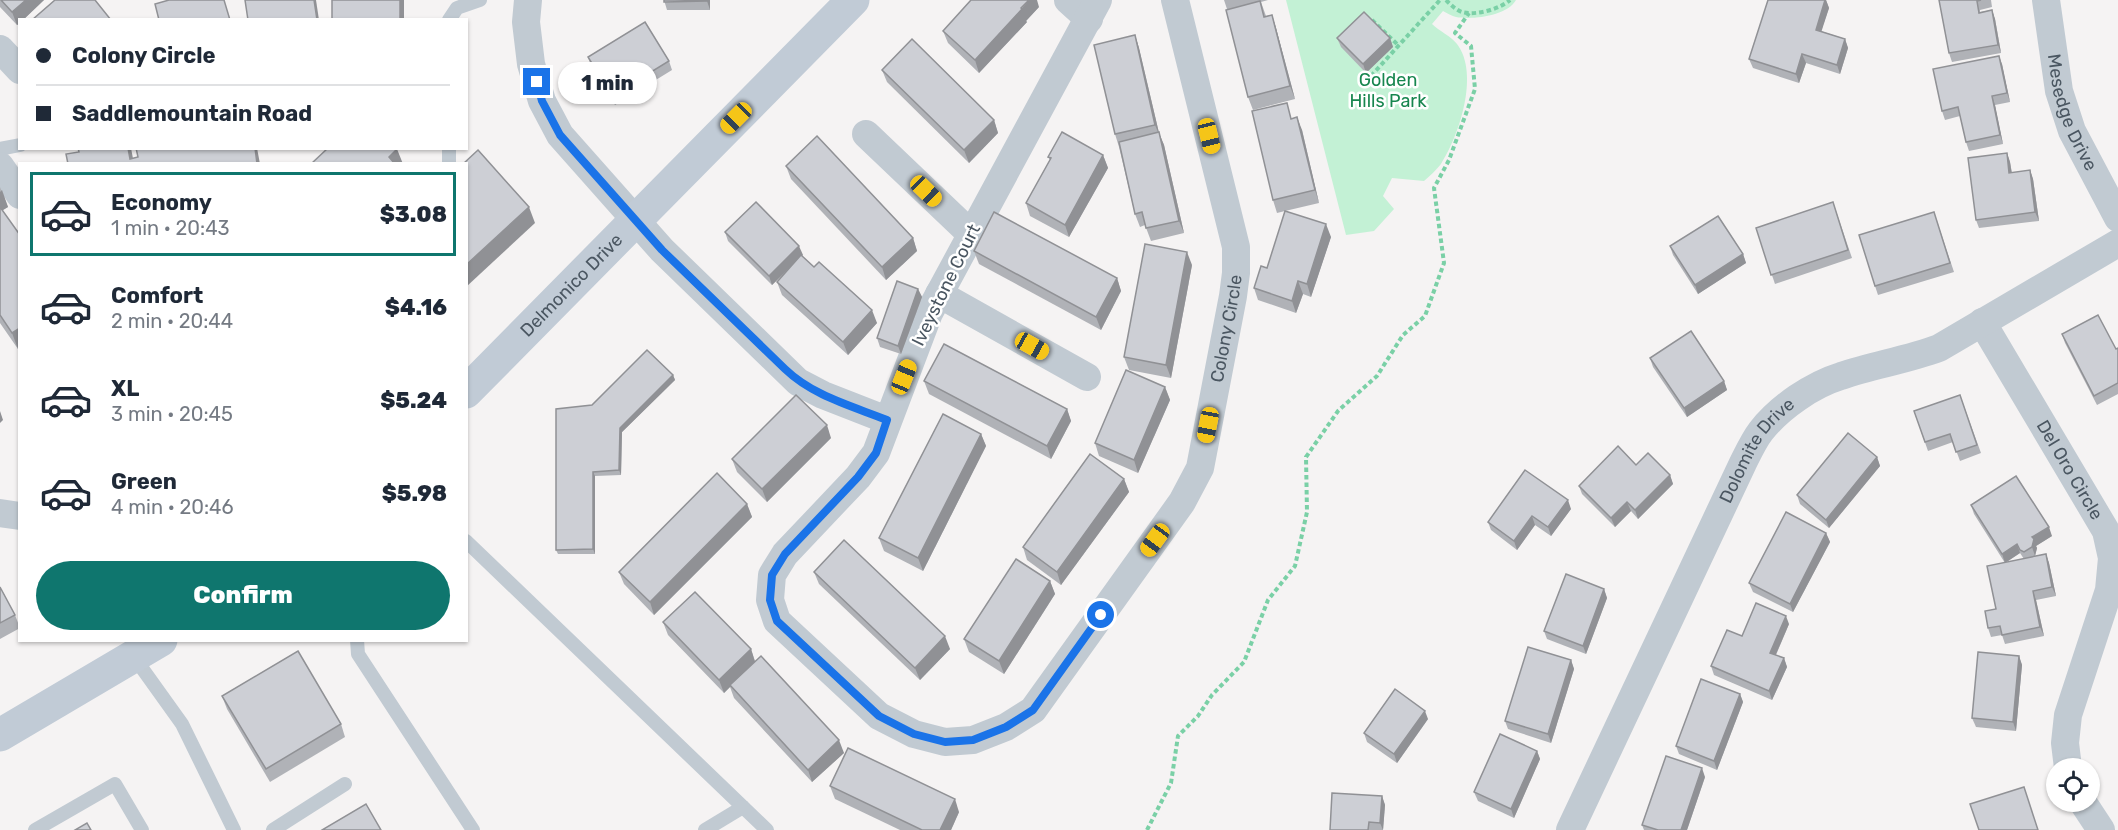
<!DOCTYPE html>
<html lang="en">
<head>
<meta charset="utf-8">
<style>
  :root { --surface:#fff; --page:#f2f2f3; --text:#1f2937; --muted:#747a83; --line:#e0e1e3; --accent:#0f766e }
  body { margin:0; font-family:Rubik,sans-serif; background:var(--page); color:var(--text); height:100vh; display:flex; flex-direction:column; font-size:22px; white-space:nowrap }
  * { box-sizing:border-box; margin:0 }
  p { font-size:20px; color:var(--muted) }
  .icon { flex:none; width:33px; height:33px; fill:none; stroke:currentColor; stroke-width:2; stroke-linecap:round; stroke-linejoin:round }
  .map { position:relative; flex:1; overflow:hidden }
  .details { position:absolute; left:18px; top:162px; width:450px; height:480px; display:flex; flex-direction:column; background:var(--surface); border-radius:0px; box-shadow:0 2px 4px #0004 }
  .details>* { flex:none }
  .banner { position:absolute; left:18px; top:18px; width:450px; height:132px; border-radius:0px; box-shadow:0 2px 4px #0004; display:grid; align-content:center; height:132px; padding:0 18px; background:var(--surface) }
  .tools { position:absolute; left:2046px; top:758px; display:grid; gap:12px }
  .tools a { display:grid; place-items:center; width:54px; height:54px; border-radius:50%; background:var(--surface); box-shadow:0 2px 4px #0004; font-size:30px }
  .end { position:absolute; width:27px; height:27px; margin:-14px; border:8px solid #1a73e8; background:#fff; box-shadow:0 0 0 3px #fff }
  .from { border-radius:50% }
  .bubble { position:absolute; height:42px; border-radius:21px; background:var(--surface); box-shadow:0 2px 4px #0004; font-size:20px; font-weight:800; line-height:42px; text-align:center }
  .car { position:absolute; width:18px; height:36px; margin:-18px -9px; border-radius:8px; box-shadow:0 0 4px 2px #0007; background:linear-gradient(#f5c518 24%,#345 0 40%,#f5c518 0 76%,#345 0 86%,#f5c518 0) }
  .banner b { display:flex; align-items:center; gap:21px; height:57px; font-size:22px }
  .banner b+b { border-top:2px solid var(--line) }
  .banner i { width:15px; height:15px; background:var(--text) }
  ul { padding:10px 0 0; list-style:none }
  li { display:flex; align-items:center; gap:18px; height:84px; margin:0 12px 9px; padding:0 6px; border:3px solid transparent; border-radius:0px }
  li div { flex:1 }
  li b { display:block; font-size:22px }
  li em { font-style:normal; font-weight:800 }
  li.selected { border-color:var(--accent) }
  li>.icon { width:54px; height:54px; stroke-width:1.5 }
  .action { display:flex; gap:12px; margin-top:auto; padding:12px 18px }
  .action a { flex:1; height:69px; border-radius:36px; background:var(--accent); color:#fff; font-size:24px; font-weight:800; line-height:69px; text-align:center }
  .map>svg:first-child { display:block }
  .green { fill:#c3f1d5 }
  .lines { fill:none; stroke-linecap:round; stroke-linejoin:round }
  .path { stroke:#7ad0a6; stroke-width:4; stroke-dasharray:4.5 3; stroke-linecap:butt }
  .lane { stroke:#c1cad2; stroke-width:14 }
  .street { stroke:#c1cad2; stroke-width:28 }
  .secondary { stroke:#c1cbd6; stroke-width:33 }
  .wall { fill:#b0b2b7; fill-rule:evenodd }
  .shaded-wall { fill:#909195 }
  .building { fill:#cdcfd5; stroke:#909195; stroke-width:1.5 }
  .route { stroke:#1a73e8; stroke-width:8 }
  .labels { text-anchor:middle; stroke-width:5; stroke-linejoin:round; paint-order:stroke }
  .park-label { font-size:18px; fill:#17864f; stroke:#fff }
  .street-label { font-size:18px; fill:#4a5661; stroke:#fff }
</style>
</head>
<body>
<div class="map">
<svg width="2118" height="830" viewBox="0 0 2118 830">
  <rect width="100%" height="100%" fill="#f5f3f3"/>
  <path class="green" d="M1286,0H1516C1507,16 1473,20 1456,17C1452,16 1447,13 1443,11L1432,24C1439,31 1451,36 1457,44C1480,74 1459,136 1441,164C1436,170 1430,176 1424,181L1392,178L1383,196L1394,209L1374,231L1346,235Z"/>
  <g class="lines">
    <g class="path">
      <path d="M1446,0C1451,5 1456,10 1462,12C1475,16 1500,9 1510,0"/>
      <path d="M1372,20L1398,45"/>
      <path d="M1371,76L1440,0"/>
      <path d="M1147,830L1171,783L1178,736L1198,716L1212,695L1244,662L1268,600L1295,566L1307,512L1306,457L1338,411L1377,376L1403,335L1425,316L1444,263L1434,188L1449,160L1475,89L1471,46L1455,33L1469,13"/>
    </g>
    <g class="lane">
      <path d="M449,20L457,8L480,0"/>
      <path d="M449,148V164"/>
      <path d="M0,149L20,145"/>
      <path d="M466,541L767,830"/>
      <path d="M357,640L358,654L473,830"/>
      <path d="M134,657L182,724L234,830"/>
      <path d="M35,830L115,784L142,830"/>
      <path d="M273,830L345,784"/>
      <path d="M705,830L743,807"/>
    </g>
    <g class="street">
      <path d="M528,0L526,22L531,64L542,101L560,135L662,250L798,382L823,395L887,420"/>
      <path d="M1068,0L1089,19"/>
      <path id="s1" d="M1098,0L929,313L876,453L858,477L785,554L772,575L770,600L777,621L879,716L914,734L945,742L973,740L1006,727L1033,710L1182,502L1200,468L1233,296L1236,273V247L1175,0"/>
      <path id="s2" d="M2046,0L2059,91L2072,131L2118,218"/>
      <path d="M0,49L20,70"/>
      <path d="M866,134L971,234"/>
      <path d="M0,166L20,195"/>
      <path d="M939,294L1087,377"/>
      <path id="s3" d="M1982,322L2106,531L2112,558L2109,590L2068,715L2065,743L2068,768"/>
      <path d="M0,513L20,516"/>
      <path d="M2082,801L2101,830"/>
      <path id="s4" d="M1570,830L1743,463C1748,453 1754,440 1761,431C1780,407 1812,385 1841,376C1873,365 1907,360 1939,348L2118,243"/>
    </g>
    <g class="secondary">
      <path id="s5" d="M466,392L853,0"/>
      <path d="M0,735L161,640"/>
    </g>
  </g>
  <g class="wall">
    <path d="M0,0H44L23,20H20V23L17,25L0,7Z"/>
    <path d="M664,0H710V10H667Z"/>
    <path d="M1224,0H1268L1261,2L1266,16L1272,15L1276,28L1295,99L1253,110L1248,97L1227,9Z"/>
    <path d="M1768,0H1826L1829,8L1821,31L1845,39L1848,48L1840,74L1806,63L1799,83L1753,68L1749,59Z"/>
    <path d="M1939,0H1991L1992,7L1980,10V12L1992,10L1995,19L2001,53L1952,62L1949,53Z"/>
    <path d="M1039,7L1026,21L1027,22L979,73L948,43L943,31Z"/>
    <path d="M1135,35L1139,48L1159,133L1164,145L1184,233L1151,241L1145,225L1140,227L1135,214L1119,147L1115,134Z"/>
    <path d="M1337,38H1390L1393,47L1366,73L1341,47Z"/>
    <path d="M588,57L669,61L672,70L615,105L591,66Z"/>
    <path d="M2002,64L2010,102L1995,105L2003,144L1969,151L1966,142L1960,116L1945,120L1942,111Z"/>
    <path d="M882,70L994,120L998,133L969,163L887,82Z"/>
    <path d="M1293,118L1302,130L1319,203L1285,211L1331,237L1311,297L1303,294L1296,313L1258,300L1254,288L1267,268L1285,211L1277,213L1273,200Z"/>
    <path d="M2007,153L2010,162L2012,173L2030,170L2033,179L2039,221L1979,228L1976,220Z"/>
    <path d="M1103,155L1108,168L1069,237L1030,216L1026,203L1050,160L1048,157Z"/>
    <path d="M786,166L913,238L917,251L886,280L791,179Z"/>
    <path d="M0,187L8,207L2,210L18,349L0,323Z"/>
    <path d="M1833,202L1852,258L1775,284L1756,228Z"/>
    <path d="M1937,221L1954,272L1878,295L1875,286Z"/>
    <path d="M725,232L803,255L801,256L877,323L848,355L782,295L777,282L795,262L772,285L728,241Z"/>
    <path d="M1670,246L1743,254L1746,263L1698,294L1673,255Z"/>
    <path d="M974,251L1117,278L1121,291L1101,330L979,264Z"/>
    <path d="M1192,265L1171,378L1129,370L1124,357Z"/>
    <path d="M918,289L922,297L901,354L880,347L877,338Z"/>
    <path d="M2062,334L2116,349L2118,348V394L2097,405L2065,343Z"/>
    <path d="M1650,358L1724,381L1727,390L1687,417L1653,367Z"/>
    <path d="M673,375L675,380L622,432L621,475L595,476V554H558L556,550L592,405Z"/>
    <path d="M924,381L1067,409L1071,421L1051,459L929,394Z"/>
    <path d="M1165,387L1170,400L1138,473L1099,456L1095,443Z"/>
    <path d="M1960,395L1981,453L1960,461L1953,442L1928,451L1914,411Z"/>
    <path d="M981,434L986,446L923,571L884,551L879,538Z"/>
    <path d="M831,438L767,502L737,472L732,459Z"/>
    <path d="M1877,457L1880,466L1829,528L1800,504L1797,495Z"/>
    <path d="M1636,465L1670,475L1673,484L1638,519L1631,511L1615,527L1582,494L1579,486Z"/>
    <path d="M1124,479L1129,492L1061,585L1027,560L1023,547Z"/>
    <path d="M747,504L752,517L654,615L624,584L619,572Z"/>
    <path d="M1971,505L2052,536L2036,546L2037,548L2035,556L2046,554L2049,563L2056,596L2036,600L2044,636L2005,644L2002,635L1991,637L1988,628L1996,609L2005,563L1974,514ZM2020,553L2024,559L2005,563Z"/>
    <path d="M1571,509L1551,536L1535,525L1517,550L1491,530L1488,522Z"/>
    <path d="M1826,533L1830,542L1793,612L1753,592L1749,583Z"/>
    <path d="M814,572L950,649L920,680L819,584Z"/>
    <path d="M1050,581L1055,594L1004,674L969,652L964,639Z"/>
    <path d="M0,587L15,615L20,628L0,639Z"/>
    <path d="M1604,589L1607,598L1586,654L1547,639L1544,631Z"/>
    <path d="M663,622L751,649L755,661L844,753L812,782L734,698L730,687L724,693L668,635Z"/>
    <path d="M1789,624L1776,655L1784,658L1787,667L1772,700L1714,675L1711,666L1742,636Z"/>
    <path d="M2019,656L2022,665L2016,731L1976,727L1972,718Z"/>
    <path d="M1571,660L1574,669L1551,743L1508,729L1505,721Z"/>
    <path d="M1740,694L1743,702L1717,770L1679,754L1676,746Z"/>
    <path d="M222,696L341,724L345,737L270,782L227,709Z"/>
    <path d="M1428,719L1397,763L1367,742L1364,733Z"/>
    <path d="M1537,751L1540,759L1514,818L1478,801L1474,792Z"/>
    <path d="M1705,777L1687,830H1644L1642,825Z"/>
    <path d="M830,786L959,812L951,830H900L835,799Z"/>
    <path d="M1382,796L1385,805L1383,830H1330Z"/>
  </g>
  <g class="shaded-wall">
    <path d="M26,0H44L23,20H20V23L17,25L12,12Z"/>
    <path d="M314,0H316L319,20H317Z"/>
    <rect x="400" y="0" width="4" height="20"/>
    <path d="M707,0H710V10L707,1Z"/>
    <path d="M1029,0H1037L1039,7L1026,21L1027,22L979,73L975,60Z"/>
    <path d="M1825,0H1826L1829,8L1819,39L1816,30Z"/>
    <path d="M1992,10L1995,19L2001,53L1998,45Z"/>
    <path d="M1272,15L1276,28L1295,99L1290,86Z"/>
    <path d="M1135,35L1139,48L1159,133L1164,145L1184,233L1179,221L1160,137L1155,125Z"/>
    <path d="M1390,38L1393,47L1366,73L1363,64Z"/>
    <path d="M1845,39L1848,48L1840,74L1837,65Z"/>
    <path d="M1802,54L1806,63L1799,83L1796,74Z"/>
    <path d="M1999,56L2002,64L2010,102L2007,93Z"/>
    <path d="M1992,96L1995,105L2003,144L2000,135Z"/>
    <path d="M1297,117L1302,130L1319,203L1315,190Z"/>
    <path d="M994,120L998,133L969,163L964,150Z"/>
    <path d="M128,148H131L134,164L130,159Z"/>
    <path d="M255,148H257L260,164H257Z"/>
    <path d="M397,149L403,164H392L389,157Z"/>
    <path d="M2007,153L2010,162L2013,182L2009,173Z"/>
    <path d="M1103,155L1108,168L1069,237L1065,225Z"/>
    <path d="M2030,170L2033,179L2039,221L2035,212Z"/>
    <path d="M2,190L8,207L0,212V192Z"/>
    <path d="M529,207L535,223L466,287V265Z"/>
    <path d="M1326,224L1331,237L1311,297L1307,284Z"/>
    <path d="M913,238L917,251L886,280L882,267Z"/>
    <path d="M799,246L803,255L772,285L769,276Z"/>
    <path d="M1187,252L1192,265L1171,378L1166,365Z"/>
    <path d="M1743,254L1746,263L1698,294L1695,285Z"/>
    <path d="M1117,278L1121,291L1101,330L1096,317Z"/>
    <path d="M1298,281L1303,294L1296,313L1292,301Z"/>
    <path d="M918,289L922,297L901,354L898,346Z"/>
    <path d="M872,310L877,323L848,355L843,342Z"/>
    <path d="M20,328V348L18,349L12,333Z"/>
    <path d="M673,375L675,380L622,432L621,475L619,470L620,428Z"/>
    <path d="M1724,381L1727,390L1687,417L1684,408Z"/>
    <path d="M1165,387L1170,400L1138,473L1134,460Z"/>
    <path d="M1067,409L1071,421L1051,459L1047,446Z"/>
    <path d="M0,411L3,420L0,423Z"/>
    <path d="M827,425L831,438L767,502L762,489Z"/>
    <path d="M981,434L986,446L923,571L918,558Z"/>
    <path d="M1877,457L1880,466L1829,528L1826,520Z"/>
    <path d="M593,472L595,476V554L593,549Z"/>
    <path d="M1670,475L1673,484L1638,519L1635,510Z"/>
    <path d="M1124,479L1129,492L1061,585L1057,572Z"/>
    <path d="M1568,500L1571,509L1551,536L1548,527Z"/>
    <path d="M1627,502L1631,511L1615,527L1611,518Z"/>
    <path d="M747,504L752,517L654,615L650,602Z"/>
    <path d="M1532,516L1535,525L1517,550L1514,541Z"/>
    <path d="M2049,527L2052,536L2036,546L2037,548L2035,556L2032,547V537Z"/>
    <path d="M1826,533L1830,542L1793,612L1790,604Z"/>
    <path d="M2017,544L2020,553L2005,563L2002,554Z"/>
    <path d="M2046,554L2049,563L2056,596L2052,587Z"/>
    <path d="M1050,581L1055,594L1004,674L999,661Z"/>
    <path d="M1604,589L1607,598L1586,654L1583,646Z"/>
    <path d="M2033,591L2036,600L2044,636L2040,627Z"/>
    <path d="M1786,616L1789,624L1773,661L1770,653Z"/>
    <path d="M945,636L950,649L920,680L915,668Z"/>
    <path d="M751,649L755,662L724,693L719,680Z"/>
    <path d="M2019,656L2022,665L2016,731L2013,722Z"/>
    <path d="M1784,658L1787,667L1772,700L1769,691Z"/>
    <path d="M1571,660L1574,669L1551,743L1548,734Z"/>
    <path d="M1740,694L1743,702L1717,770L1714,761Z"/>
    <path d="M1425,711L1428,719L1397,763L1394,754Z"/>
    <path d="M839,740L844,753L812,782L808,770Z"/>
    <path d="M1537,751L1540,759L1514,818L1511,809Z"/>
    <path d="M1702,768L1705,777L1687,830H1681Z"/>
    <path d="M1382,796L1385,805L1383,830L1380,823Z"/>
    <path d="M955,799L959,812L951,830H940Z"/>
  </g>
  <g class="building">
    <path d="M1,0H26L12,12Z"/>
    <path d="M55,0H95L111,20H32Z"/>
    <path d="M169,0H224L230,20H159L155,4Z"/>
    <path d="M245,0H314L317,20H248Z"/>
    <rect x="332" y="0" width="68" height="20"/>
    <path d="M664,0H707V1L664,2Z"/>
    <path d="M971,0H1029L1021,8L1022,9L975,60L943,31Z"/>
    <path d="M1768,0H1825L1816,30L1845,39L1837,65L1802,54L1796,74L1749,59Z"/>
    <path d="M1939,0H1981L1977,1L1979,13L1992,10L1998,45L1949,53Z"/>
    <path d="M1260,1L1264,17L1272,15L1290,86L1248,97L1226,10Z"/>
    <path d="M1364,12L1390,38L1363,64L1337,38Z"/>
    <path d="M645,22L669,61L612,96L588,57Z"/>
    <path d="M1135,35L1155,125L1115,134L1094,45Z"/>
    <path d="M912,39L994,120L964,150L882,70Z"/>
    <path d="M1999,56L2007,93L1992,96L2000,135L1966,142L1958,107L1942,111L1933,69Z"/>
    <path d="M1287,103L1291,119L1297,117L1315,190L1273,200L1252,111Z"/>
    <path d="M1062,132L1103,155L1065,225L1026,203L1051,158L1048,157Z"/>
    <path d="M1159,132L1179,221L1146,228L1142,212L1135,214L1119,142Z"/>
    <path d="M817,136L913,238L882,267L786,166Z"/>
    <path d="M78,148H128L130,159L138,157L136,148H255L257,164H68L66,154L79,152Z"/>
    <path d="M328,148H397V149L389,157L395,164H311Z"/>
    <path d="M478,150L529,207L466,265V164H463Z"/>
    <path d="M2007,153L2009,173L2030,170L2035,212L1976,220L1968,158Z"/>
    <path d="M756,202L799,246L769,276L725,232Z"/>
    <path d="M1833,202L1848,250L1771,275L1756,228Z"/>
    <path d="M0,207L20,235V328L12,333L0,315Z"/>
    <path d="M1285,211L1326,224L1307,284L1298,281L1292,301L1254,288L1261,266L1267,268Z"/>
    <path d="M994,212L1117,278L1096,317L974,251Z"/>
    <path d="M1934,212L1950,263L1875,286L1859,235Z"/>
    <path d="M1718,216L1743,254L1695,285L1670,246Z"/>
    <path d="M1145,244L1187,252L1166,365L1124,357Z"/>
    <path d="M801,255L814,267L819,262L872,310L843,342L777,282Z"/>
    <path d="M897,281L918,289L898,346L877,338Z"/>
    <path d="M2098,315L2116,349L2118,348V383L2094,396L2062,334Z"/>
    <path d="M1691,331L1724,381L1684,408L1650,358Z"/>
    <path d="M944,344L1067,409L1047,446L924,381Z"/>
    <path d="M647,350L673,375L620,428L619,470L593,472V549L556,550V409L592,405Z"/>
    <path d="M1126,370L1165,387L1134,460L1095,443Z"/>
    <path d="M796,395L827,425L762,489L732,459Z"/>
    <path d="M1960,395L1977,445L1956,452L1950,434L1925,442L1914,411Z"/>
    <path d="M943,414L981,434L918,558L879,538Z"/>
    <path d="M1848,433L1877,457L1826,520L1797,495Z"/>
    <path d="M1618,446L1636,465L1648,453L1670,475L1635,510L1627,502L1611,518L1579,486Z"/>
    <path d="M1090,454L1124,479L1057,572L1023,547Z"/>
    <path d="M1525,470L1568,500L1548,527L1532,516L1514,541L1488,522Z"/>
    <path d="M717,473L747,504L650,602L619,572Z"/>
    <path d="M2016,476L2049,527L2032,537L2034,539L2032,547L2024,552L2020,550L2017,544L2002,554L1971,505Z"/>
    <path d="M1786,512L1826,533L1790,604L1749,583Z"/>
    <path d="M844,540L945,636L915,668L814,572Z"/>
    <path d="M2046,554L2052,587L2033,591L2040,627L2002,635L2000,626L1988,628L1985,611L1996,609L1987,566Z"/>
    <path d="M1016,559L1050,581L999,661L964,639Z"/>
    <path d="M1566,574L1604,589L1583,646L1544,631Z"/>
    <path d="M0,587L15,615L0,623Z"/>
    <path d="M695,592L751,649L719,680L663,622Z"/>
    <path d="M1756,603L1786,616L1770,653L1784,658L1769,691L1711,666L1727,630L1742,636Z"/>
    <path d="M1528,647L1571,660L1548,734L1505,721Z"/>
    <path d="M298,651L341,724L266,769L222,696Z"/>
    <path d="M1978,652L2019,656L2013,722L1972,718Z"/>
    <path d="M761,656L839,740L808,770L730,685Z"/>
    <path d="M1701,679L1740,694L1714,761L1676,746Z"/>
    <path d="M1395,689L1425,711L1394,754L1364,733Z"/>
    <path d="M1500,734L1537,751L1511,809L1474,792Z"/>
    <path d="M848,748L955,799L940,830H922L830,786Z"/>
    <path d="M1666,756L1702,768L1681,830H1658L1642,825Z"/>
    <path d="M2024,787L2038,830H1979L1970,804Z"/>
    <path d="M1332,793L1382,796L1380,823L1369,822L1368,830H1330Z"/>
    <path d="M366,804L381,830H322Z"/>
    <path d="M87,823L91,830H75Z"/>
  </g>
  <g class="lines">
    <path class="route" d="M537,82L542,101L560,135L662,250L785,369C813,396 852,406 887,420L876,453L858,477L785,554L772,575L770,600L777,621L879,716L914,734L945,742L973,740L1006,727L1033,710L1101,615"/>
  </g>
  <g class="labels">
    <g class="park-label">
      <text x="1388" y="86">Golden<tspan x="1388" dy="21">Hills Park</tspan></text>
    </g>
    <g class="street-label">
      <text dy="6" stroke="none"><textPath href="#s2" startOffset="116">Mesedge Drive</textPath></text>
      <text dy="6" stroke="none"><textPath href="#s5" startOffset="150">Delmonico Drive</textPath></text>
      <text transform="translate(946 285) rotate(-64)" y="6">Iveystone Court</text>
      <text dy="6" stroke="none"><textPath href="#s1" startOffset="1456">Colony Circle</textPath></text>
      <text dy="6" stroke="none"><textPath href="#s4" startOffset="424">Dolomite Drive</textPath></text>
      <text dy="6" stroke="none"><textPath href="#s3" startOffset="172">Del Oro Circle</textPath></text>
    </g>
  </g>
</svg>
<div class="tools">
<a><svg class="icon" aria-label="locate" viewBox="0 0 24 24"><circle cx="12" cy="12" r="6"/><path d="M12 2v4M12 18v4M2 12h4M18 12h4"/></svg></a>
</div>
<i class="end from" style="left:1101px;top:615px"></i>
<i class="end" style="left:537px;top:82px"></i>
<div class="bubble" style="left:558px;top:62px;width:99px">1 min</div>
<i class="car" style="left:736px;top:118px;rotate:225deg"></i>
<i class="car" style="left:1209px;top:136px;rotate:166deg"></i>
<i class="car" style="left:926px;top:191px;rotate:134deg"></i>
<i class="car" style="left:1032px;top:346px;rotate:119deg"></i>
<i class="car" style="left:904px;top:377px;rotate:22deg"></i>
<i class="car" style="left:1208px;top:425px;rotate:191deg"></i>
<i class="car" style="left:1155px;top:540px;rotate:216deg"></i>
<div class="banner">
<b><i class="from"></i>Colony Circle</b>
<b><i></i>Saddlemountain Road</b>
</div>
<section class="details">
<ul>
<li class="selected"><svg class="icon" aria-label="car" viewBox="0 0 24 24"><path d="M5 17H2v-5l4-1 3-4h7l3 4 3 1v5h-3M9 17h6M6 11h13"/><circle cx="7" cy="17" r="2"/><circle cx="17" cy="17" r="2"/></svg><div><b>Economy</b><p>1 min · 20:43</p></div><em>$3.08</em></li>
<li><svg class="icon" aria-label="car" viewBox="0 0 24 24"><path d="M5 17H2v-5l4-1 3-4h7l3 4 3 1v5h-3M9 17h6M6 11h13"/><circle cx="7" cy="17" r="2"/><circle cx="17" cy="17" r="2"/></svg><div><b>Comfort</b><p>2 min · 20:44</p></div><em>$4.16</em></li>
<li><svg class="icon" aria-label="car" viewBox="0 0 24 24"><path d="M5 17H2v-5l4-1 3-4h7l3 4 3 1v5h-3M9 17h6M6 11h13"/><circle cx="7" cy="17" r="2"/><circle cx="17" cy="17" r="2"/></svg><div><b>XL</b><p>3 min · 20:45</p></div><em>$5.24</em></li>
<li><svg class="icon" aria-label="car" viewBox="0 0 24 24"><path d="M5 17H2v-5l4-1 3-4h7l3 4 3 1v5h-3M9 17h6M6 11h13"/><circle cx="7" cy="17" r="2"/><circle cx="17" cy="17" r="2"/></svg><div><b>Green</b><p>4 min · 20:46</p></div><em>$5.98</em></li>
</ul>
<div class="action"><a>Confirm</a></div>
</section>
</div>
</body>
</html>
